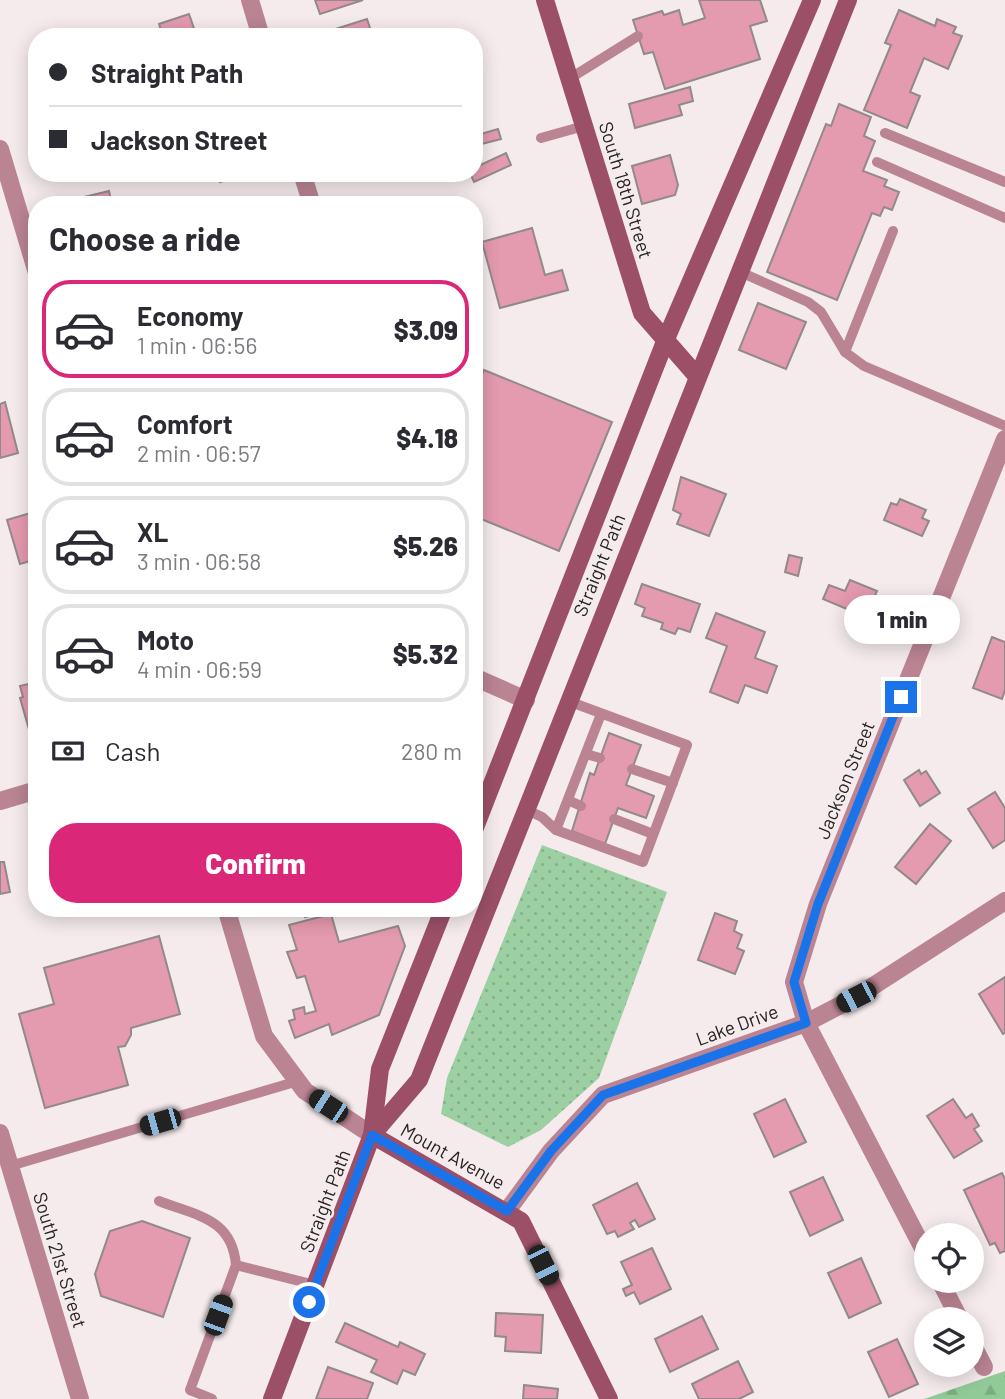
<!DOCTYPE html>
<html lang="en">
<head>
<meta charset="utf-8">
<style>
  :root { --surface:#fff; --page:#f7f7f7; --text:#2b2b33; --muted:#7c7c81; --line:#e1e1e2; --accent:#db2777 }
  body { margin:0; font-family:Barlow,sans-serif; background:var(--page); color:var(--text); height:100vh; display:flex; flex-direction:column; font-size:26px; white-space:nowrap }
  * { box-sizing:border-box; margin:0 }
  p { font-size:23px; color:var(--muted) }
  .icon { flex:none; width:38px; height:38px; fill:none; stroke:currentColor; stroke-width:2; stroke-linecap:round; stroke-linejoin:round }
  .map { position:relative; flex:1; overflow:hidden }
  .sheet { position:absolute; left:28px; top:196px; width:455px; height:721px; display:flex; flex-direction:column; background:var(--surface); border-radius:28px; box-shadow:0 4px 18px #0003 }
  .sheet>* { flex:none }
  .guide { position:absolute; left:28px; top:28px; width:455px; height:154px; border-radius:28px; box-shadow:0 4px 18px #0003; display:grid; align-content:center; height:154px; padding:0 21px; background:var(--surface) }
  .buttons { position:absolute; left:914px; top:1223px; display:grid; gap:14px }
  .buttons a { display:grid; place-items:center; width:70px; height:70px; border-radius:50%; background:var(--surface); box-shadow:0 4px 18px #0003; font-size:35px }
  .end { position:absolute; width:32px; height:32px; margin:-16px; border:9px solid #1a73e8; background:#fff; box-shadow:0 0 0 4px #fff }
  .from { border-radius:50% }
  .bubble { position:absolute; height:49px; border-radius:24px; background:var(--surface); box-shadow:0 4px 18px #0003; font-size:23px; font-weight:800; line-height:49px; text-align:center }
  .car { position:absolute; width:21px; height:42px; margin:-21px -10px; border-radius:9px; box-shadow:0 0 5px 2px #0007; background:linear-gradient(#222 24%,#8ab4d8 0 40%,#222 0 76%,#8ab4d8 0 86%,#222 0) }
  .guide b { display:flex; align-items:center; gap:24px; height:66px; font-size:26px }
  .guide b+b { border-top:2px solid var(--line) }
  .guide i { width:18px; height:18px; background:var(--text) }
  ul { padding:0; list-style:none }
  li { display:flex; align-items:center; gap:21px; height:98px; margin:0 14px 10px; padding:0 7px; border:4px solid var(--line); border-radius:28px }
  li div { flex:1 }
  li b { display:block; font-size:26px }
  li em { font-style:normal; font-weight:800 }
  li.active { border-color:var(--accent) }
  li>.icon { width:63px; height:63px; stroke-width:1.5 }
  h2 { padding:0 21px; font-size:32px; line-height:84px }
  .pay { display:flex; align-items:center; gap:18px; height:77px; padding:0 21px; font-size:26px }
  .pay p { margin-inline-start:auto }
  .primary-button { display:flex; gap:14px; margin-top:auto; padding:14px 21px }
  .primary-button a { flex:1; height:80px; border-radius:28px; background:var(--accent); color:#fff; font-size:28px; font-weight:800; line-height:80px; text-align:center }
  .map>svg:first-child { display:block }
  .grass { fill:url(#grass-dots) }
  .forest { fill:url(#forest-firs) }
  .building { fill:#e49aaf; stroke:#92898b; stroke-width:2 }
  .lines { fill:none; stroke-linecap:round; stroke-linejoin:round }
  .lane { stroke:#ba8493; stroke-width:10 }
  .street { stroke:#ba8493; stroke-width:18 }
  .secondary { stroke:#9b5068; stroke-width:18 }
  .route { stroke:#1a73e8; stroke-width:9 }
  .labels { text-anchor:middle; stroke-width:5; stroke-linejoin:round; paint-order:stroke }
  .street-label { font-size:19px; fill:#252223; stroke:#f5ebed }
</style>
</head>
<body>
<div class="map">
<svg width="1005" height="1399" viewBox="0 0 1005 1399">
  <defs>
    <pattern id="grass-dots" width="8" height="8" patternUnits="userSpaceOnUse" patternTransform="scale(1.75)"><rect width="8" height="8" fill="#9ccfa2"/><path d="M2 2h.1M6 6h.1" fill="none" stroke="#86b18b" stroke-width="1.8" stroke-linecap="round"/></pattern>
    <pattern id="forest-firs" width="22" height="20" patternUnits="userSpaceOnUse" patternTransform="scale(1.75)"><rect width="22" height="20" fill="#91c997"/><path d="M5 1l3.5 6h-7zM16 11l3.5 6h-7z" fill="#7dac82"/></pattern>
  </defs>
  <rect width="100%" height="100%" fill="#f5ebed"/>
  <path class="grass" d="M542,845L667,892L599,1078L541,1130L508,1147L441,1114L447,1078Z"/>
  <path class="forest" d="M1005,1371V1399H924Z"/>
  <g class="building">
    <path d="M315,0H363L320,14Z"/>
    <path d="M699,0H760L767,21L750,26L760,59L665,89L653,52L644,54L633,20L662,11L664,15L679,10L683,25L705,18Z"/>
    <path d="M899,10L935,26L937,19L956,27L953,33L962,36L948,69L924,58L910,92L920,96L907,128L864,110L891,45L885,43Z"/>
    <path d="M189,14L197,37H163L159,24Z"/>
    <path d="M367,19L373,37H324L323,33Z"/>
    <path d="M690,87L693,101L679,105L682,115L635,128L629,104Z"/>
    <path d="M839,104L871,117L864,136L875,141L863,171L887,180L884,186L899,192L892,210L884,207L880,216L872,213L837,300L767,272L826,124L831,126Z"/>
    <path d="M498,129L501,139L474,146V136Z"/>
    <path d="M506,153L511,165L474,182L470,173H474V168Z"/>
    <path d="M670,155L678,185L675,195L642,204L632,166Z"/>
    <path d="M217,173H244V175L220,182Z"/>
    <path d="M109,191L112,205H77L76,199Z"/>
    <path d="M532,228L545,275L562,270L568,290L500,308L482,242Z"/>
    <path d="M758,303L806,322L786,369L739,350Z"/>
    <path d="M484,370L612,422L559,551L474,516V393Z"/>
    <path d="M5,402L18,453L0,458V404Z"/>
    <path d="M681,477L726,494L709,536L677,524L681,514L673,510Z"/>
    <path d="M900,499L926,510L922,518L929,521L922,536L884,520L891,503L897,505Z"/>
    <path d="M37,511V559L20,564L7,520Z"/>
    <path d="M789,555L802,558L798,576L785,572Z"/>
    <path d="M850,580L877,591L875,595L884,599L878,613L871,610L868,618L823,599L829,585L845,591Z"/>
    <path d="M642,584L700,604L690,632L678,628L675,634L661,629L663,623L642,616L645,608L635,604Z"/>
    <path d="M716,613L765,632L755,658L777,666L767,693L745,685L738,703L710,692L727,646L706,638Z"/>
    <path d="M992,637L1005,642V690L1002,699L973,688Z"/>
    <path d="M37,682V731L30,733L20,698L23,697L20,686Z"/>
    <path d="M609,733L641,745L626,785L654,796L646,818L618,808L605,844L572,831L590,773L594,775Z"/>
    <path d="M919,770L921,774L926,771L940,793L920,806L904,780Z"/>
    <path d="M995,792L1005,808V840L993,848L968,809Z"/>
    <path d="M930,824L951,841L916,884L895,867Z"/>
    <path d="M0,862H4L10,892L0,894Z"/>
    <path d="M302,908H343L305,917Z"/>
    <path d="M715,913L737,921L734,931L742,935L737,948L744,951L735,974L698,960Z"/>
    <path d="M331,914L339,942L398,926L405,946L379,1015L332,1035L329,1024L295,1038L289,1021L295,1019L293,1010L304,1007L305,1014L316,1011L305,976L297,978L287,952L297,950L289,925Z"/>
    <path d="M159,936L180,1014L131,1028V1035L125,1046L118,1047L128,1085L45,1108L19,1014L54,1004L44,968Z"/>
    <path d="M1005,977V1033L1003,1034L979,994Z"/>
    <path d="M785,1099L806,1142L774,1157L754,1114Z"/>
    <path d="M953,1099L966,1118L972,1114L979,1126L974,1129L982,1141L954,1158L927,1116Z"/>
    <path d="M1002,1173L1005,1179V1251L1000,1253L995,1243L990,1245L964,1190Z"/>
    <path d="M823,1177L843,1220L810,1236L790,1192Z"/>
    <path d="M637,1183L655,1219L639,1227L635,1220L630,1223L634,1229L618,1237L615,1231L607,1234L593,1205Z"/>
    <path d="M142,1221L190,1238L163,1317L101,1296L95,1274L110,1231Z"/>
    <path d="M652,1248L671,1289L640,1304L634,1292L626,1296L623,1289L632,1285L621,1262Z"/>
    <path d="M861,1258L881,1303L849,1318L828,1273Z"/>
    <path d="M496,1313L543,1315L541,1353L505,1351L506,1337L495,1336Z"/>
    <path d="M702,1316L718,1349L670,1372L655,1339Z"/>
    <path d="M345,1323L398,1347L400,1342L425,1354L415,1375L403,1370L397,1384L371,1372L377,1360L336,1342Z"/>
    <path d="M897,1339L918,1384L889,1397L868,1352Z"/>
    <path d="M738,1361L753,1392L739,1399H699L692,1384Z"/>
    <path d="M328,1367L373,1383L367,1399H316Z"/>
    <path d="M524,1385L558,1389L557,1399H523Z"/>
  </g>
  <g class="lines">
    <g class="lane">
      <path d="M569,79L638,36"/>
      <path d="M885,133L1005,182"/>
      <path d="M541,138L584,126"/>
      <path d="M877,162L1005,218"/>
      <path d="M738,271L808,302L821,312L845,352L864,366L1005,426"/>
      <path d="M845,352L893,231"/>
      <path d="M586,754L600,758"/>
      <path d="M632,769L673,783"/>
      <path d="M568,800L581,806"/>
      <path d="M525,809L542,817L556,830L643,862L687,745L568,701"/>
      <path d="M614,819L653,834"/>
      <path d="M556,830L601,714"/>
      <path d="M10,1166L298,1081"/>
      <path d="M159,1201C197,1216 232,1218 236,1265L190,1390L212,1399"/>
      <path d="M236,1265L315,1285"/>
    </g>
    <g class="street">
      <path d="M250,0L261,37"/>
      <path d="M0,149L37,273"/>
      <path d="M302,173L312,205"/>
      <path d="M474,677L526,700"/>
      <path d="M0,801L37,790"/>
      <path d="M226,908L264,1036L305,1091L372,1135"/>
      <path d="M0,1133L80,1399"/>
      <path d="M507,1211L551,1151L603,1095L806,1023L856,997L1005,901"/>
      <path d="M926,1254L806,1023L794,982L818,904L1005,439"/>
      <path d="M940,1281L960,1320"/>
      <path d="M971,1342L984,1367"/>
    </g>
    <g class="secondary">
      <path d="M545,0L642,313L696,375"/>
      <path d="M474,830L666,339L812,0"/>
      <path d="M372,1135L419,1080L848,0"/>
      <path d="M372,1135L521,1221L609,1399"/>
      <path d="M272,1399L372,1135L380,1069L444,908"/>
    </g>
  </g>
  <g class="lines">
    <path class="route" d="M309,1302L372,1135L507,1211L551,1151L603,1095L806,1023L794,982L818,904L901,697"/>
  </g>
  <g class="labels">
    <g class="street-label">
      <text transform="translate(626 190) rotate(73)" y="7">South 18th Street</text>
      <text transform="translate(599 565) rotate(-68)" y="7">Straight Path</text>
      <text transform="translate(845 780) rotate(-68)" y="7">Jackson Street</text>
      <text transform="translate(737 1025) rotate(-20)" y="7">Lake Drive</text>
      <text transform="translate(453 1156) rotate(29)" y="7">Mount Avenue</text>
      <text transform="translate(325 1201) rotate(-69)" y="7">Straight Path</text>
      <text transform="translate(60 1260) rotate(73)" y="7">South 21st Street</text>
    </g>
  </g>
</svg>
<div class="buttons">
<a><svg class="icon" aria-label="locate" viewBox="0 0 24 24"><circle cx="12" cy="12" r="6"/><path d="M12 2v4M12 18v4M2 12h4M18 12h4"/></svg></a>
<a><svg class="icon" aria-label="layers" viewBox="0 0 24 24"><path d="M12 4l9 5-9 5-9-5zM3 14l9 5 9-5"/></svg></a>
</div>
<i class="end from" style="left:309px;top:1302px"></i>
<i class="end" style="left:901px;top:697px"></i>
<div class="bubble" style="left:844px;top:595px;width:116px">1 min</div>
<i class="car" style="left:856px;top:997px;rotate:243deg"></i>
<i class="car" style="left:328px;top:1106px;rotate:303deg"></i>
<i class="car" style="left:160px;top:1122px;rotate:254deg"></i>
<i class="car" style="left:543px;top:1265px;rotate:154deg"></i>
<i class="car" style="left:218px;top:1315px;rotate:20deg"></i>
<div class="guide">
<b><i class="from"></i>Straight Path</b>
<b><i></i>Jackson Street</b>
</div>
<section class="sheet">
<h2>Choose a ride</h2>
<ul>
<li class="active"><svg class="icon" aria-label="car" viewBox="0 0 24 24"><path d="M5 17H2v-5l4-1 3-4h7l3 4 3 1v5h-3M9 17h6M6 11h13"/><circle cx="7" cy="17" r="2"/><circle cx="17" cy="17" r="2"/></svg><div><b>Economy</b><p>1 min · 06:56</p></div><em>$3.09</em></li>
<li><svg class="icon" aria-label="car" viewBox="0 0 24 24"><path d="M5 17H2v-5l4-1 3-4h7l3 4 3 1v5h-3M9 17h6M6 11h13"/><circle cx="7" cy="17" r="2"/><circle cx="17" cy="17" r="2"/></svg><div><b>Comfort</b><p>2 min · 06:57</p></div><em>$4.18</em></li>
<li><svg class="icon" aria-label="car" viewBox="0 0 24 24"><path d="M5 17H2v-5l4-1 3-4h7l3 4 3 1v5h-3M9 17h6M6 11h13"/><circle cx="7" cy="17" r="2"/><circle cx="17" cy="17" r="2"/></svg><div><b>XL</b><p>3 min · 06:58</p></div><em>$5.26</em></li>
<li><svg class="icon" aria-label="car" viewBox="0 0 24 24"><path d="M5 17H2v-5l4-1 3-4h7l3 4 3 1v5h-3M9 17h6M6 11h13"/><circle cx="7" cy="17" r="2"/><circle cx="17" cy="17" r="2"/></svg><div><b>Moto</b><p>4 min · 06:59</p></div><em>$5.32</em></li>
</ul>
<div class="pay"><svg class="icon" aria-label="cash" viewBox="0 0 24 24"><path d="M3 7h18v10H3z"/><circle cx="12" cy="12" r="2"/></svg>Cash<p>280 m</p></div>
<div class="primary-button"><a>Confirm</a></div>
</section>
</div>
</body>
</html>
